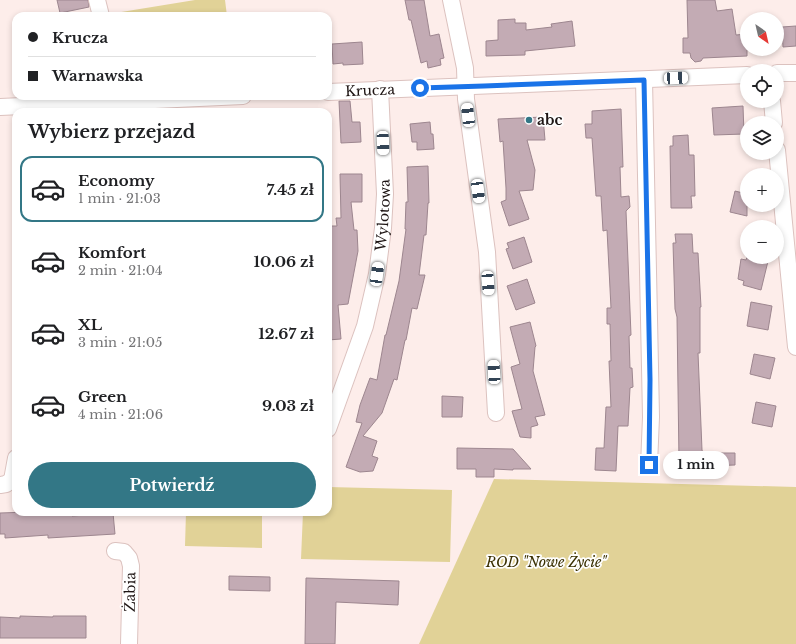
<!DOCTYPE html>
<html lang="pl">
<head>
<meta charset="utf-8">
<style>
  :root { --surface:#fff; --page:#f6f6f6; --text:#202124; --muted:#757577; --line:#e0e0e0; --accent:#337786 }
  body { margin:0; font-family:"Libre Baskerville",serif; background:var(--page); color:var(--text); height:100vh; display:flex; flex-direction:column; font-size:15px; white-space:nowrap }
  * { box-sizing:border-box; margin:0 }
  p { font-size:13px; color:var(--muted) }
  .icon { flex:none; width:22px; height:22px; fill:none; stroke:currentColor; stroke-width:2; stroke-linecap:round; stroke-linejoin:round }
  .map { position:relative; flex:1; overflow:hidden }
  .drawer { position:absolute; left:12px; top:108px; width:320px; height:408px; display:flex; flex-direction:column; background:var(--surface); border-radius:12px; box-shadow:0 2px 6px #0003 }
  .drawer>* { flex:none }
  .banner { position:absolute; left:12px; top:12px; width:320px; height:88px; border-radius:12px; box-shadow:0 2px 6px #0003; display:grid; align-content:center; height:88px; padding:0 16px; background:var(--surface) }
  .needle { width:26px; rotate:146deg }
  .buttons { position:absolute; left:740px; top:12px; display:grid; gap:8px }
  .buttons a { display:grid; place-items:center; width:44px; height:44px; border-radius:50%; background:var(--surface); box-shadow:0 2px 6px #0003; font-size:20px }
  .end { position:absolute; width:18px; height:18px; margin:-9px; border:5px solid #1a73e8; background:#fff; box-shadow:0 0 0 2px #fff }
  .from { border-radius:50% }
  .bubble { position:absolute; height:28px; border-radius:14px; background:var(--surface); box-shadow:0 2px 6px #0003; font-size:13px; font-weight:700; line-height:28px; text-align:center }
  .car { position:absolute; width:12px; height:24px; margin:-12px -6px; border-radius:5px; box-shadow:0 0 3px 1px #0007; background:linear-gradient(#fff 24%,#345 0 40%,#fff 0 76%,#345 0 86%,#fff 0) }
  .banner b { display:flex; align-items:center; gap:14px; height:38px; font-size:15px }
  .banner b+b { border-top:1px solid var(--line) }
  .banner i { width:10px; height:10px; background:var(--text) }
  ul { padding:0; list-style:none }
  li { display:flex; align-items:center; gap:12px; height:66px; margin:0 8px 6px; padding:0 8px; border:2px solid transparent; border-radius:12px }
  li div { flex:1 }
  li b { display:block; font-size:15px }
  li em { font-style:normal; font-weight:700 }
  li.selected { border-color:var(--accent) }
  li>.icon { width:36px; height:36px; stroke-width:1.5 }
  h2 { padding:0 16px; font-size:18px; line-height:48px }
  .action { display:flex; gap:8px; margin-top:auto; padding:8px 16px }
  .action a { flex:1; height:46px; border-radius:24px; background:var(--accent); color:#fff; font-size:16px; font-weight:700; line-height:46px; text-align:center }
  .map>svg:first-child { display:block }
  .green { fill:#e1d297 }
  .building { fill:#c3abb4; stroke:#9d868f }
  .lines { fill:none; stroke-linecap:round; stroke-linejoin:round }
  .minor-casing { stroke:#dcc2bf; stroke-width:18 }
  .minor { stroke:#fff; stroke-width:16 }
  .route { stroke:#1a73e8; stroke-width:5 }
  .poi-dot { fill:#337786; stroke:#fefefe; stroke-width:1.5 }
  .labels { text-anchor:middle; stroke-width:3.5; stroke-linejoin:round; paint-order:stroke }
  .street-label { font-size:14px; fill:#1d1413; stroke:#fefefe }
  .poi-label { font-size:14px; font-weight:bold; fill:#1d1413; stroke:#fefefe; text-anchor:start }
  .park-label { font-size:14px; font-style:italic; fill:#3a3002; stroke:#fefefe }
</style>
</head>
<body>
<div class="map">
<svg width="796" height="644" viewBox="0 0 796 644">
  <rect width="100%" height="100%" fill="#fdedea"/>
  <g class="green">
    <path d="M195,0H225L227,16H109V14Z"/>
    <path d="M494,479L796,487V644H419Z"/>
    <path d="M328,487L452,490L450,562L301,559L303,512H328Z"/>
    <path d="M186,512H262V548L185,546Z"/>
  </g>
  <g class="building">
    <path d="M57,0H88L89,7L60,13Z"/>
    <path d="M405,0H424L430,36L439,34L444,58L440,59L441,65L428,68L427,61L421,63L411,20H409Z"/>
    <path d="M687,0H715L717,11L732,9L736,35L747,34V56L703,58L701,61L695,62L691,58L690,53H683V38H688Z"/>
    <path d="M515,19V23H526V30L552,27L551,24L572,21L575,46L525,51V55L486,56V41L498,40V20Z"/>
    <path d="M796,26V46L783,47L782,27Z"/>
    <path d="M362,42L363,64L343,65V63L333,64L332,44Z"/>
    <path d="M339,101H350L352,122H360L361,142L341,143Z"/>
    <path d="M743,106L744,134L714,135L712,108Z"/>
    <path d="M621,109L623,167H620L621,197L629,196L630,207L626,211L631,335L629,336L630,368H632L633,387L630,388L628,426H618L616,471L595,470L596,448H604L606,407H611L609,361H611L610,324H607V308H611L607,230L603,231L601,196H596L592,138H586L585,124H592V111Z"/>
    <path d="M543,117L545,140H527L535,170L533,190L519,191L529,219L509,226L501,202L506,200V188L503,141L500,142L498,119Z"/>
    <path d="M430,122L431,134H433L434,149L417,150V142H412L410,124Z"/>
    <path d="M688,135L689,155H694L695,196H691L692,208H671L670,146H673V136Z"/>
    <path d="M428,166L429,203H428L426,235H424L419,275H425L417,309L412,308L406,340H405L397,380L394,379L382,413L363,436L377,441L372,456L378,458L373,471L360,472L346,467L362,423L356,422L360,405L370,378L377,380L385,335H386L399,281L406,229H405L406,202H408L407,167Z"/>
    <path d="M340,174H362V202H351L354,230H357L358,251L348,304L338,305L341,339L328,340V226H337L336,218H341Z"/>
    <path d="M735,191L747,194V216L730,212Z"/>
    <path d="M675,234H692L693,253H698L701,307H700V353H698L702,450L703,453H735V465L703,466V469L682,468V461H679L677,317L675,309L673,243H676Z"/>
    <path d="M524,237L532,262L513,269L506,249L509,248L507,243Z"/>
    <path d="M747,257H769L761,290L743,285L744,281L738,279L741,259L746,260Z"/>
    <path d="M527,279L535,303L516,310L507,286Z"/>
    <path d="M751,302L772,306L768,330L747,326Z"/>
    <path d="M530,322L536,346L535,347L533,371L545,415L535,417L538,425L531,427V438L520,437L512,411L522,409L511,367L520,364L510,327Z"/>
    <path d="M754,354L775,358L770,379L750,374Z"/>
    <path d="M442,396L463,397L462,417H442Z"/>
    <path d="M756,402L776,406L772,427L752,423Z"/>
    <path d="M457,448L513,449L531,469H513V470L494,469V477H476V469H457Z"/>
    <path d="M29,512V515L72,512V516L113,513L115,534L48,538V535L5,538V534H0V513Z"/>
    <path d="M229,576L270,577V591L229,590Z"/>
    <path d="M306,578L399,581L398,605L336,602L335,644H305Z"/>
    <path d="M20,616L53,617V616H86V638H0V617L20,618Z"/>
  </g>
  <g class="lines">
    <g class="minor-casing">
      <g id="minor">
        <path d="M97,0L101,16"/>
        <path d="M451,0L465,68L466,99L487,252L496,413"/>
        <path d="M777,73H796"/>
        <path d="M644,80L650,367L651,417L649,465"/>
        <path id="s1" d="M328,92L747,75"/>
        <path d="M772,101L774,123"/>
        <path d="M0,107L243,96"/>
        <path d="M777,150L796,347"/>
        <path id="s2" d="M328,429L365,326L377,274L383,228L385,194L380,89"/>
        <path d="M0,485L6,484L12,480L16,458"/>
        <path d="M115,551L124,552L129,558L131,566L129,644"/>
      </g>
    </g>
    <use href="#minor" class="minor"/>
  </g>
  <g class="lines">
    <path class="route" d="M420,88L484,86L644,80L650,380L649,465"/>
  </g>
  <circle class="poi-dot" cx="529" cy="120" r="4"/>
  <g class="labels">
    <g class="street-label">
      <text dy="5" stroke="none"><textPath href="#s1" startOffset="42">Krucza</textPath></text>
      <text dy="5" stroke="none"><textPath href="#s2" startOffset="222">Wylotowa</textPath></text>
      <text transform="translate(130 592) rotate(-89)" y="5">Żabia</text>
    </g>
    <g class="poi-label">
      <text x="537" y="125">abc</text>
    </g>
    <g class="park-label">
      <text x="546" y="567">ROD "Nowe Życie"</text>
    </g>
  </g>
</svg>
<div class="buttons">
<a><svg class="needle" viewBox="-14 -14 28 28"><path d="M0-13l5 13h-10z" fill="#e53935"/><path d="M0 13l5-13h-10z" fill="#757577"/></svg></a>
<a><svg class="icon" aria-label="locate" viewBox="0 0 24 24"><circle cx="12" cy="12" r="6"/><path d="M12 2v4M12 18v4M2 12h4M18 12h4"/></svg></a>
<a><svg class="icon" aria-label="layers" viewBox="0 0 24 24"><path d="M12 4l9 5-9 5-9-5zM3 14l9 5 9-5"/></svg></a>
<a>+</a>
<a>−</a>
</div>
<i class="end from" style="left:420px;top:88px"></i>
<i class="end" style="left:649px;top:465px"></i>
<div class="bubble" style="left:663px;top:451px;width:66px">1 min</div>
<i class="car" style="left:676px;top:78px;rotate:87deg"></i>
<i class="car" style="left:468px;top:115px;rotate:353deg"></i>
<i class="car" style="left:383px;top:143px;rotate:178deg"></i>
<i class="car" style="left:478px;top:191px;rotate:172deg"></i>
<i class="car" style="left:377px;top:274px;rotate:8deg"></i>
<i class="car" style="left:488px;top:283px;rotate:176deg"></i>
<i class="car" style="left:494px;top:372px;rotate:357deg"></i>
<div class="banner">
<b><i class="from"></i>Krucza</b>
<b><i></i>Warnawska</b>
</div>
<section class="drawer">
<h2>Wybierz przejazd</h2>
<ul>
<li class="selected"><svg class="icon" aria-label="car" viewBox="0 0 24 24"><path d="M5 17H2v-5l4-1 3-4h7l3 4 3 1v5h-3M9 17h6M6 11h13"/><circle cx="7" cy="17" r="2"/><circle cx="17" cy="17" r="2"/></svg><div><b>Economy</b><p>1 min · 21:03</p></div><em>7.45 zł</em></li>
<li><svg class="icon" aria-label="car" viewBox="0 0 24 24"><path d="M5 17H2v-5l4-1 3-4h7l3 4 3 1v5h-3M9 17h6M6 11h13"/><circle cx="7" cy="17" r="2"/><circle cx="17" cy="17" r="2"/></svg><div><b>Komfort</b><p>2 min · 21:04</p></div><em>10.06 zł</em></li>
<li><svg class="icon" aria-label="car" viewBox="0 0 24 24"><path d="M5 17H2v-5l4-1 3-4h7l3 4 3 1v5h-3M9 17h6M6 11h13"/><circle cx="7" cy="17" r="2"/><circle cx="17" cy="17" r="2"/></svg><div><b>XL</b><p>3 min · 21:05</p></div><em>12.67 zł</em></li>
<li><svg class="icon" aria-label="car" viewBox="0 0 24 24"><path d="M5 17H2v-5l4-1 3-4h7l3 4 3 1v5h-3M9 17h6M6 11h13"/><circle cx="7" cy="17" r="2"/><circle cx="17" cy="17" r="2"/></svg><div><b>Green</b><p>4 min · 21:06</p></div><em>9.03 zł</em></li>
</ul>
<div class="action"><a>Potwierdź</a></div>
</section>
</div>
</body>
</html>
